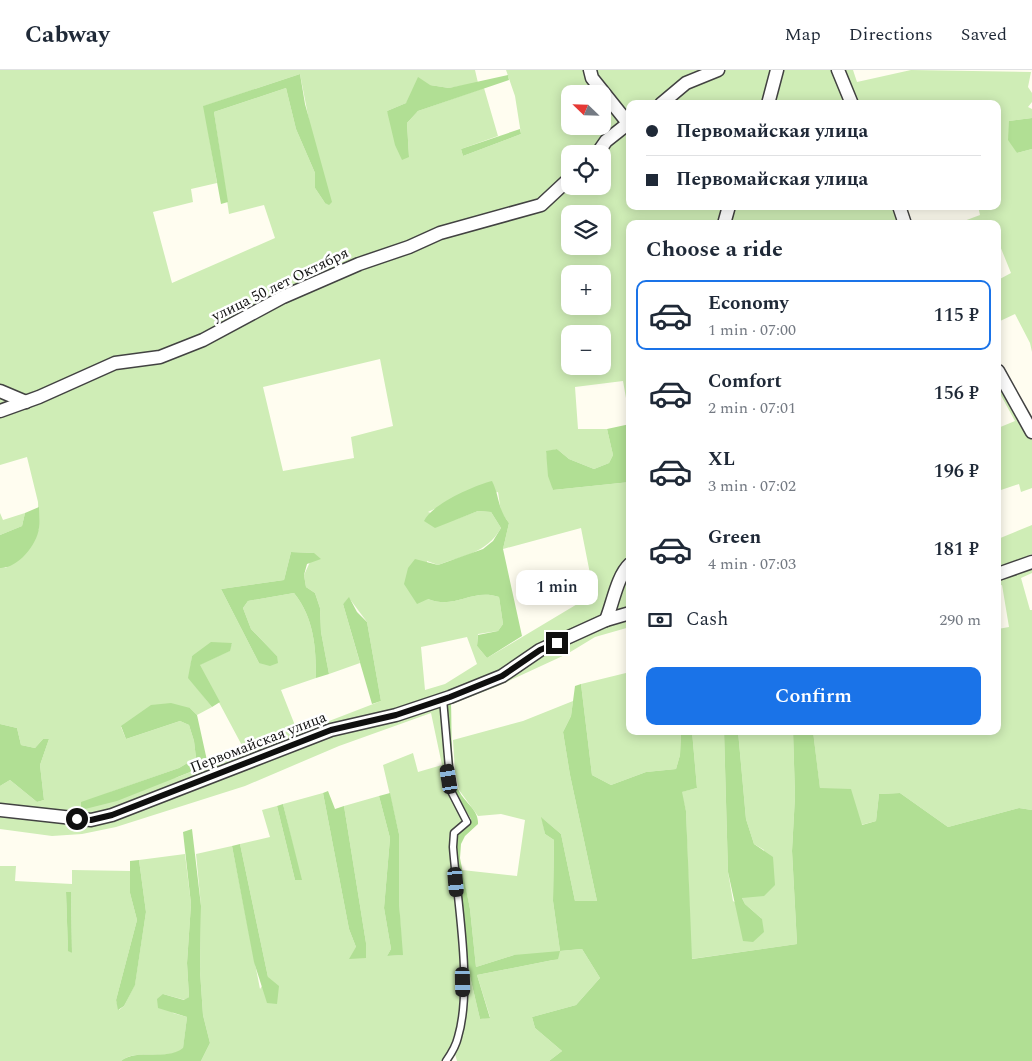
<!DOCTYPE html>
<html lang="en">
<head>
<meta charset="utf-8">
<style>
  :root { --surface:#fff; --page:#f6f6f7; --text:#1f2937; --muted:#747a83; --line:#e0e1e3; --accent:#1a73e8 }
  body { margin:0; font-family:Spectral,serif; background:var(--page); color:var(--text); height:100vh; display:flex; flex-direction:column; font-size:19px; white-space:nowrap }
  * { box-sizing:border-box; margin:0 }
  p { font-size:16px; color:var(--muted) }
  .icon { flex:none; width:28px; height:28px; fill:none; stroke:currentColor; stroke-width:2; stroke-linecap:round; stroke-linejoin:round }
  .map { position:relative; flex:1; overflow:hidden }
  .drawer { position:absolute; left:626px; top:150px; width:375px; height:515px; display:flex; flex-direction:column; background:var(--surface); border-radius:10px; box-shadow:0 2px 12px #0003 }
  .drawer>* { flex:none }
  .hud { position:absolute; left:626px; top:30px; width:375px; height:110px; border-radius:10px; box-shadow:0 2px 12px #0003; display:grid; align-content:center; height:110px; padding:0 20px; background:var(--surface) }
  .needle { width:32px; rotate:293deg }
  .buttons { position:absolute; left:561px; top:15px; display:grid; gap:10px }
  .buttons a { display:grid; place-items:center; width:50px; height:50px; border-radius:10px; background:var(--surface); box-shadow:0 2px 12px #0003; font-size:25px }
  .end { position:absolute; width:22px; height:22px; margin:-11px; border:6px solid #0f0f0f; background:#fff; box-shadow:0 0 0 2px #fff }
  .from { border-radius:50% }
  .bubble { position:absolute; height:35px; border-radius:10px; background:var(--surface); box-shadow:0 2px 12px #0003; font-size:16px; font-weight:600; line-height:35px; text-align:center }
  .car { position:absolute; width:15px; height:30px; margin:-15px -8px; border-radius:6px; box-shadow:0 0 4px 1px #0007; background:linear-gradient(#222 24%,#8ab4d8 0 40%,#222 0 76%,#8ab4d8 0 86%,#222 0) }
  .hud b { display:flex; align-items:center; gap:18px; height:48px; font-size:19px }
  .hud b+b { border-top:1px solid var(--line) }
  .hud i { width:12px; height:12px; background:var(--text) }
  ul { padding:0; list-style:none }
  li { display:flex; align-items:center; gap:15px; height:70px; margin:0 10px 8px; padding:0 10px; border:2px solid transparent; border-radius:10px }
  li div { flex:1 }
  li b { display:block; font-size:19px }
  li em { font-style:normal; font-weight:600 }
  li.on { border-color:var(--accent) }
  li>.icon { width:45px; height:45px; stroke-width:1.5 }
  h2 { padding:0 20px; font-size:22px; line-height:60px }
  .pay { display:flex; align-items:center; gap:12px; height:55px; padding:0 20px; font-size:19px }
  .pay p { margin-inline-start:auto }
  .action { display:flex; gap:10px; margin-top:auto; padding:10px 20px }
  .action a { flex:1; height:58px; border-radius:10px; background:var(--accent); color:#fff; font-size:20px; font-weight:600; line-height:58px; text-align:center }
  header { display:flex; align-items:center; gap:30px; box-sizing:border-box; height:70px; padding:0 25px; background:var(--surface); border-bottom:1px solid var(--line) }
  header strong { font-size:24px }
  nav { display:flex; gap:28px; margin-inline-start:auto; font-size:18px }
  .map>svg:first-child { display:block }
  .green { fill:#cfedb6; fill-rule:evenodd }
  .forest { fill:#b1df94 }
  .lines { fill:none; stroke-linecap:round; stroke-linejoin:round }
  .lane-casing { stroke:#424242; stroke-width:9 }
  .street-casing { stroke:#424242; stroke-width:15 }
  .lane { stroke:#fff; stroke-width:6 }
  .street { stroke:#fff; stroke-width:12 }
  .route { stroke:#0f0f0f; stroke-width:6 }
  .labels { text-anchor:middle; stroke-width:5; stroke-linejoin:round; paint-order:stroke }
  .street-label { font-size:15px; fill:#0f0f0f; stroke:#fff }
</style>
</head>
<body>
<header>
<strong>Cabway</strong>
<nav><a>Map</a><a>Directions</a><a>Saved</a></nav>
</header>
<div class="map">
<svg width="1032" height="991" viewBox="0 0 1032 991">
  <rect width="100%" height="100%" fill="#fffdf0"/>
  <g class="green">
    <path d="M0,0H475L478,13L449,18L430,15L406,33L387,41L409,87L407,53L418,41L484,18L498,66L461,79L463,86L521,64L515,26L506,0H833L847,34H630V136H894L900,154H630V351L623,311L575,317L578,359H607L613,385L609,393L594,399L569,389L557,379L546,382L553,420L630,412V539L489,608L89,746L0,737V716L10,710L37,732L44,730L40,695L49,669H43L35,678L21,675L17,658L0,654V498H6L39,459L38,432L27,387L0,395ZM300,4L325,133L315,118V103L296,59L286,18L214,42L229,144L264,135L275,168L172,213L153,142L193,132L191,119L217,113L204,36ZM570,24H602V56H570ZM570,84H602V116H570ZM570,144H602V176H570ZM570,204H602V236H570ZM570,264H602V296H570ZM380,289L393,356L351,367L354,388L283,401L263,317ZM498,422L501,442L509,453L503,479L581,458L594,524L487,588L477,576L478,564L498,561L503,554L499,527C471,518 456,540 428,529L427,491L438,495C464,485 486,484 501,458L491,442L478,441L454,450L428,442L443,435ZM291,482L314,483L304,505L306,517L315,523L320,538L321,562L329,604L360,593L343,534L349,528L367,552L381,631L298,663L281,620L316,608C316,577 314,548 294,523L248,531L243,538L251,559L277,586L259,593L221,519L284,510ZM467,567L477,594L445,614L425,620L421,577ZM232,573L229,581L199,595L246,683L208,695L178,707L108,723L179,698L196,688L194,671L189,655L180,651L126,669L121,657L190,638L197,645L212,637L189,608L192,586Z"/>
    <path d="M843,0H853L857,12L911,0L1031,2L1028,17L1032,23V32L1028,37L1032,39V48L1009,51L1017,83L1032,79V282L1030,273L1015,244L998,252V210L1011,203L998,171V154H965L964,151L980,145L978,136H998V34H856Z"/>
    <path d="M998,308L1032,370V418L1021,422L1019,414L998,421V358L1015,351L998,320Z"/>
    <path d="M0,443L3,450L25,443L22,456L0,465Z"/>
    <path d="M1032,455V484L998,499V469Z"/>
    <path d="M1032,494V503L1021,508L1030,540H1032V740L1019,738L948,757L900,723L879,724L876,751L861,755L820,719L813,661H998V559L1009,557L1002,515L998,516V507Z"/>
    <path d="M630,547V557L595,567L567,584L498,616L447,636L446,632L542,582Z"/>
    <path d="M630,602V661H681L680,685L676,699L646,702L611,715L592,705L581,614Z"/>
    <path d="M573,631L571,646L563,662L570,705L597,831H575L561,764L542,748L545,764L554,770L553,831L560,881L582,879L600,908L576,935L532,947L535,958L562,981L549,991H457L455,984L466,939L465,885L480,949L490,947L477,905L553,890L514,885L476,897L470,839L462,800L517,806L525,750L501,744L478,746L459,720L455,702L453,670L523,651Z"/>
    <path d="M441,634L448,721L464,749L451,766L449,776C454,823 478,957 442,991H201L210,973L203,945L200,901L201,836L196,784L232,776L260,919L268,907L240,774L270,767L262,740L277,736L295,810H301L283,734L323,723L349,859L356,877L366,873L344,736L379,726L390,768L384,838L391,879L387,886L402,885L399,832V764L383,695L413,683L418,702L442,695L431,643L339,676L245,716L116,757L82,764L52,766L0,759V742L91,752L333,663Z"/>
    <path d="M692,661H724L728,802L733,831L762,849L745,834L742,828L764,780L754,774L746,749L738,661H793L795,726L792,781L797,874L691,889L686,741L681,722L697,718Z"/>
    <path d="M185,784L191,834L187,893L189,927L185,930L163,924L173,943L187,947L183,979C167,991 137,978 121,991H0V796H16L15,811L72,814V800L131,801L130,823L137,850L116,930L119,940L124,936L135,914L146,842L139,790ZM66,822L71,823L72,883L68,880Z"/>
  </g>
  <g class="forest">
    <path d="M300,4L305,34L332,132L329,135L325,133L315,118V103L296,59L286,18L214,42L228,132L221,134L203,36Z"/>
    <path d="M508,5L509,10L418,41L407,53L409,87L402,90L395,75L387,41L406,33L418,7L430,15L449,18Z"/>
    <path d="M1032,48V79L1017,83L1008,70L1009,51Z"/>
    <path d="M520,59L521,64L463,86L461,79Z"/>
    <path d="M630,354V412L553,420L548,406L546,381L557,379L569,389L594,399L609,393L613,385L607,359Z"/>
    <path d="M492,411C500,427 497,438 509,453L503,479L522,566L487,588L477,576L478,565L498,561L503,554L499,527C471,518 456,540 428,529L417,534L404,514L408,498L415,489L438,495L483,479L493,471L501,458L491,442L478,441L435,458L424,451C432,434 473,416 492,411Z"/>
    <path d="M39,437C39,444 40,451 39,458C37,475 17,499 0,498V465L22,456L25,443Z"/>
    <path d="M291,482L314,483L321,489L307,494L304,505L306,517L315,523L320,538L321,562L329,604L316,608C316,577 314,548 294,523L248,531L243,538L251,559L277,586L278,593L270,596L259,593L221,519L284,510Z"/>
    <path d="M349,527L357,542L367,552L381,631L372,634L343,534Z"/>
    <path d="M211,572L232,573L230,581L200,595L220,632L212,637L188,608L192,586Z"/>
    <path d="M581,614L592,705L611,715L646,702L676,699L680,685L681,661H692L697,718L682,722L686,741L692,889L797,874L792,781L795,726L793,661H813L820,718L851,719L862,755L876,751L879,724L900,723L948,757L1019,738L1032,740V991H549L562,981L535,958L532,947L576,935L600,908L582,879L560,881L558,889L553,890L477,905L490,948L480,949L465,885L455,766L469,756L471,749L456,724L452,711L447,636L451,634C452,656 450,703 459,721C465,733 479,740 478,754L465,766L461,774L460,788L470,839L476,897L514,885L560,881L553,831L554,770L545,764L541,747L561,764L575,831H597L570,705L563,662L571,646L575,616Z"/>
    <path d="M171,633L190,638L197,645L208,695L117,731L81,740V732L179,698L196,688L194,671L189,655L180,651L126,669L121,656L151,635Z"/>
    <path d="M0,654L17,658L21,675L35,678L43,669H49L40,695L44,730L37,732L10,710L0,716Z"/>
    <path d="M724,661H738L746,749L754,774L773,787L775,815L764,826L742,828L745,834L762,849L764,862L753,872L743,871L728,802Z"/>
    <path d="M328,721L335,739L344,736L366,873V888L349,889L356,877L349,859L323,723Z"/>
    <path d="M390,723L399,764V832L403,885L387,886L391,879L384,838L390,768L379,726Z"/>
    <path d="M283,734L302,810H295L277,736Z"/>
    <path d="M192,759L201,836L200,901L203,945L210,973L201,991H121C137,978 167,991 183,978L187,947L158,938L157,929L163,924L184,930L189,927L187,893L191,834L183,762Z"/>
    <path d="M240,774L268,907L279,916L277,934L267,933L254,892L232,776Z"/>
    <path d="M139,790L146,842L135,915L124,936L118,940L116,930L137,850L130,823V791Z"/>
    <path d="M66,822H71L72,883L68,881Z"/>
  </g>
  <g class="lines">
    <g class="lane-casing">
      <path id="lane" d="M443,629L451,721L467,752L454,763L453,777C457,830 473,917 458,967C456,976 451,984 446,991"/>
    </g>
    <g class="street-casing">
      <g id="street">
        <path d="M590,0L592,8L628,53"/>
        <path d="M838,0L852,34"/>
        <path d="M661,34L686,13L718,0"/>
        <path d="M768,34L777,0"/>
        <path d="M597,84L606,71L630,52"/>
        <path d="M899,136L905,154"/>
        <path d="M724,154L729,136"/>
        <path d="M998,301L1032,362"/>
        <path d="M0,321L26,332"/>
        <path d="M0,341L39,327L115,293L160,287L203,270L283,227L359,194L409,177L440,163L541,135L570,108"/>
        <path d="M998,504L1032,492"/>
        <path d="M606,550C613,533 617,506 630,494"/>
        <path d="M0,740L91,750L112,745L331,660L396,645L450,627L502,606L540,580L606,550L630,543"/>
      </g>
    </g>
    <use href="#lane" class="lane"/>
    <use href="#street" class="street"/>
  </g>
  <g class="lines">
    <path class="route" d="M77,749L91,750L112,745L331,660L396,645L450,627L502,606L540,580L557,573"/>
  </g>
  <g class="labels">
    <g class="street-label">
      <text transform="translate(280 214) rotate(-26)" y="5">улица 50 лет Октября</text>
      <text transform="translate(258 672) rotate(-21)" y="5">Первомайская улица</text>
    </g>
  </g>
</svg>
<div class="buttons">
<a><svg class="needle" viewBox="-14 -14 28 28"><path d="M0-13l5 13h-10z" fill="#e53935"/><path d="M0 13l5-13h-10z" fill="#747a83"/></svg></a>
<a><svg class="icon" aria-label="locate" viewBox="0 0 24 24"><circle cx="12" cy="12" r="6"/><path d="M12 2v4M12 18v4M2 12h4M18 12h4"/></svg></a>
<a><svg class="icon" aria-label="layers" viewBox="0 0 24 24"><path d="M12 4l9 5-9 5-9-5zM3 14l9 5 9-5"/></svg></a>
<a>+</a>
<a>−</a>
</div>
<i class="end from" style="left:77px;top:749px"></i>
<i class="end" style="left:557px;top:573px"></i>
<div class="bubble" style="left:516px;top:500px;width:82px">1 min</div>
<i class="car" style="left:449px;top:709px;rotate:351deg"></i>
<i class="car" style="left:456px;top:812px;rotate:175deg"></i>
<i class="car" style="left:463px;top:912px;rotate:179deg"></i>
<div class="hud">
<b><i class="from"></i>Первомайская улица</b>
<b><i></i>Первомайская улица</b>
</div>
<section class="drawer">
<h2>Choose a ride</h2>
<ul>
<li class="on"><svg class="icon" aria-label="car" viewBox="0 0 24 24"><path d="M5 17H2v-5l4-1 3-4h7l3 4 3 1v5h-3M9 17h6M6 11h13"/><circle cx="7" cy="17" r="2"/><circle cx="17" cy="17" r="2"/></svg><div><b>Economy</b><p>1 min · 07:00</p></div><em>115 ₽</em></li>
<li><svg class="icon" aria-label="car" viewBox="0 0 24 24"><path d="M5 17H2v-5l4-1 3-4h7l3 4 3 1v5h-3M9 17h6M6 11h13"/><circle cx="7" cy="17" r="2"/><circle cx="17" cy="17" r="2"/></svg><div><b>Comfort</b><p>2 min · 07:01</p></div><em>156 ₽</em></li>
<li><svg class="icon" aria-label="car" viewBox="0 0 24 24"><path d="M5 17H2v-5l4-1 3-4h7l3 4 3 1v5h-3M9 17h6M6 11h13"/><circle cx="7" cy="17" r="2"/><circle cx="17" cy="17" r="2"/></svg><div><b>XL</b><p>3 min · 07:02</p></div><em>196 ₽</em></li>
<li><svg class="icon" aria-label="car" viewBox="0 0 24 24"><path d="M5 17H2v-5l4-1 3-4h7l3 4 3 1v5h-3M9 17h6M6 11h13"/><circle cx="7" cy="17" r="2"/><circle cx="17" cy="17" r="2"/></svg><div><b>Green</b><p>4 min · 07:03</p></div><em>181 ₽</em></li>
</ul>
<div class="pay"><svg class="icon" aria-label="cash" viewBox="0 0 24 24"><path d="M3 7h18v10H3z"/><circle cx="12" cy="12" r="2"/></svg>Cash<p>290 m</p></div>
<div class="action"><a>Confirm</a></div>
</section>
</div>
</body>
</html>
